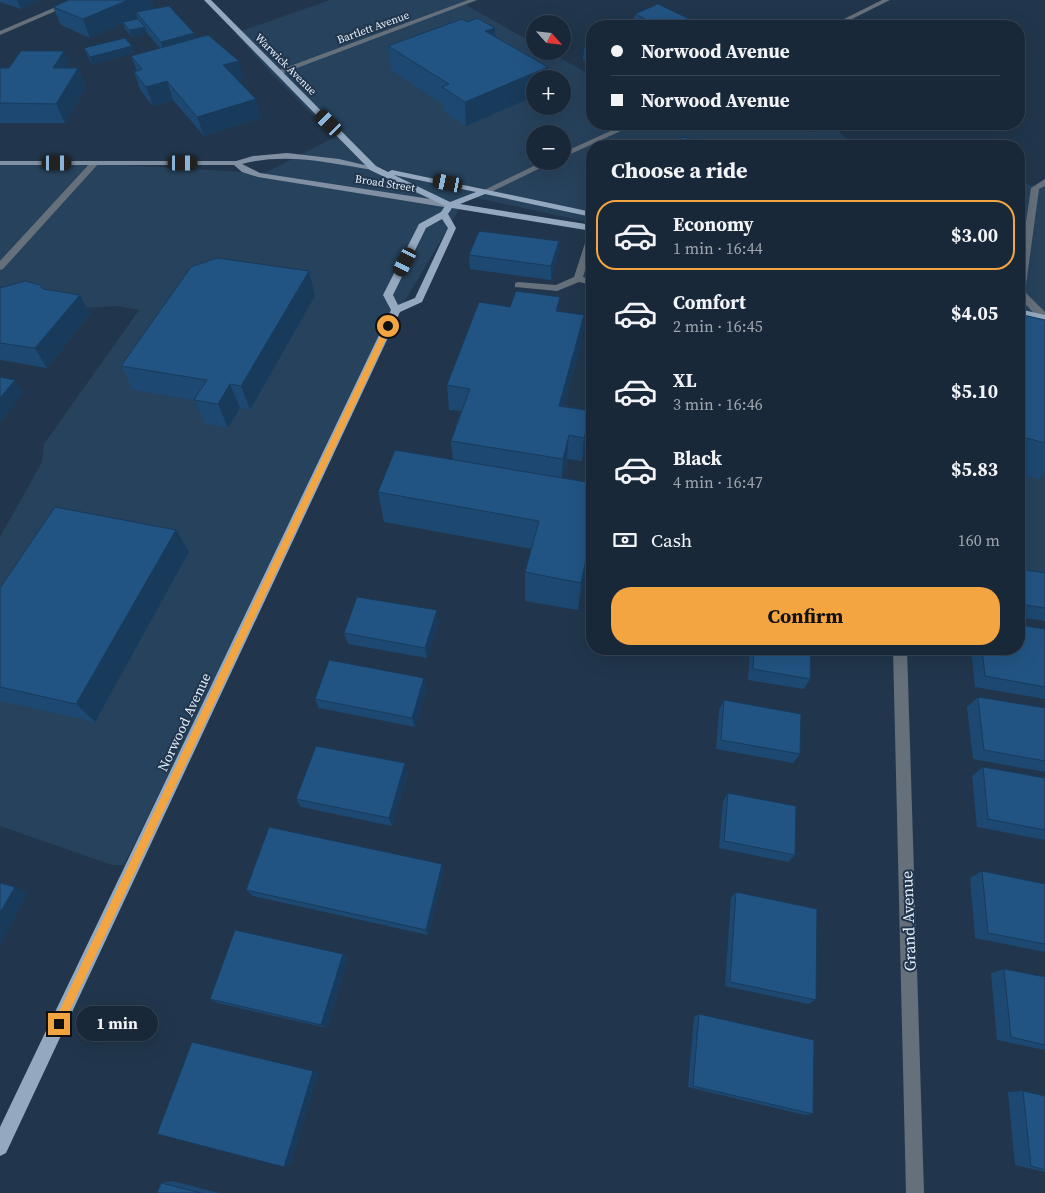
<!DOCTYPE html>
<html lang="en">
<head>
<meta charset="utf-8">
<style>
  :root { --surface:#192839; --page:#263444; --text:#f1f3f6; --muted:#9fa6ae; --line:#374453; --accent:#f2a541 }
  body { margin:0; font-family:"Source Serif 4",serif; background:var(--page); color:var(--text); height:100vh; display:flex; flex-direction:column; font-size:19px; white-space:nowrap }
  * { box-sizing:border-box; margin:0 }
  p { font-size:16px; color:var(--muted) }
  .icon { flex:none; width:28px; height:28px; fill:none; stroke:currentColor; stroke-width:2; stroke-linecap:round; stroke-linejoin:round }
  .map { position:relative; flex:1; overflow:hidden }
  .sheet { position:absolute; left:586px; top:140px; width:439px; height:515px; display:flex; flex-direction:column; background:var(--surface); border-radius:20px; box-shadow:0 5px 20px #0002,0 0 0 1px var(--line) }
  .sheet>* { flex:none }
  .guide { position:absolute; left:586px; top:20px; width:439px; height:110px; border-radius:20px; box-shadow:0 5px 20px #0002,0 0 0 1px var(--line); display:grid; align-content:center; height:110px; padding:0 25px; background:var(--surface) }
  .needle { width:32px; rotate:117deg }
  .buttons { position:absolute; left:526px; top:15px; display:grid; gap:10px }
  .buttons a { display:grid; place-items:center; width:45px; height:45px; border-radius:50%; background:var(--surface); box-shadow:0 5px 20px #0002,0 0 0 1px var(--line); font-size:25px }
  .end { position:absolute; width:22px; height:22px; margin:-11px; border:6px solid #f2a541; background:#111; box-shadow:0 0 0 2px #111 }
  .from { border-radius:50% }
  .bubble { position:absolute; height:35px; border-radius:18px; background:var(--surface); box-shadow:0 5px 20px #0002,0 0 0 1px var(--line); font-size:16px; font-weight:700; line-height:35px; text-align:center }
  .car { position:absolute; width:15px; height:30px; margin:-15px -8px; border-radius:6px; box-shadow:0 0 4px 1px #0007; background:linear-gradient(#222 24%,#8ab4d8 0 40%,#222 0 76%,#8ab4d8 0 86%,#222 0) }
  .guide b { display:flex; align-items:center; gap:18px; height:48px; font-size:19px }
  .guide b+b { border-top:1px solid var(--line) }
  .guide i { width:12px; height:12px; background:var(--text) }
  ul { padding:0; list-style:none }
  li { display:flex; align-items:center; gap:15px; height:70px; margin:0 10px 8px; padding:0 15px; border:2px solid transparent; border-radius:20px }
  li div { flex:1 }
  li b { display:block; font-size:19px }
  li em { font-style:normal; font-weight:700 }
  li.current { border-color:var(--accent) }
  li>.icon { width:45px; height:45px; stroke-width:1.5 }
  h2 { padding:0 25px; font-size:22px; line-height:60px }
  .pay { display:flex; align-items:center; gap:12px; height:55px; padding:0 25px; font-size:19px }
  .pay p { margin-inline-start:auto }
  .action { display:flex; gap:10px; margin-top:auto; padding:10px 25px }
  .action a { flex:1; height:58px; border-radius:20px; background:var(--accent); color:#111; font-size:20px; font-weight:700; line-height:58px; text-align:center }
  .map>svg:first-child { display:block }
  .built { fill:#27425c; fill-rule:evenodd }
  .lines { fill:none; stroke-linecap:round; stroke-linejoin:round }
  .service { fill:#65707b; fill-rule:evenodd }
  .minor { fill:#65707b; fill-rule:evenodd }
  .secondary { fill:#8090a2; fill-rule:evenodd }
  .primary { fill:#94a9c0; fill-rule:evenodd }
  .wall { fill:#1d4871; fill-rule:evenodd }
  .shaded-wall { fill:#183b5c }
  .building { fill:#225483; stroke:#183b5c }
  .route { fill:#f2a541 }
  .labels { text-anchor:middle; stroke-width:4; stroke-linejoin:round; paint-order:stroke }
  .far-street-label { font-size:11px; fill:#e7f1fd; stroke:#21364c }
  .street-label { font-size:14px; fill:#e7f1fd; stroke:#21364c }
  .near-street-label { font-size:16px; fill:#e7f1fd; stroke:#21364c }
</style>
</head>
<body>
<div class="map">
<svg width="1045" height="1193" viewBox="0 0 1045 1193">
  <rect width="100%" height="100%" fill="#21364c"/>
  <g class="built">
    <path d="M330,0H478L466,5L535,44V51H548L592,76V124H797L792,129L815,132L833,126L851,143L863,146H592V223L467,196L382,340L124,865H112L0,826V537L42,462L44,444L139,310L117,306L83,308L0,296V164L121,165L265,173L335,137L270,72L235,33ZM535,79H562V106H535ZM535,134H562V161H535Z"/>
    <path d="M1019,182L1038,187L1045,183V579L1019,571Z"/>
  </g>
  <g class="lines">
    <path class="service" d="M592,231V247L583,277L592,279V285L579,282L557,291L515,287V283L518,282L556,285L574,277L588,234Z"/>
    <g class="minor">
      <path d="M72,0H81L0,35V31Z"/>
      <path d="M468,0H477L281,74L274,72Z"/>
      <path d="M882,0H890L838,26H830Z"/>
      <path d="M626,124H636L562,158V153Z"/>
      <path d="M92,161L99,163L3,269L0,270V261Z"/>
      <path d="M544,161H555L489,193L482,191Z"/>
      <path d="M1045,179V186L1039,189L1025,292L1045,312V319H1039L1019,297V269L1031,188Z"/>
      <path d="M893,649H907L924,1193H906Z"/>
    </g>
    <path class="secondary" d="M287,153L339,159L377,168L373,170C330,163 286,152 242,164L260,173L450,202L454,205L450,208L258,177L242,172L234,165H0V161H236L253,156Z"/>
    <g class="primary">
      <path d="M204,0H211L376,166L388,172L392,170L592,212V217L485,194L460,204L592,225V231L452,208L448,214L456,228L422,302L400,312L6,1153L0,1156V1127L391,310L383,295L419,224L441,212L445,206L370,170ZM394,175L476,192L450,202ZM442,219L448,228L415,298L398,305L393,295L426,228Z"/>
      <path d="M1019,309L1045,315V321L1019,315Z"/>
    </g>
  </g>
  <g class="wall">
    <path d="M0,0H40L21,9L0,2Z"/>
    <path d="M69,0H151L154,9L196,38L244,79L238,81L256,99L261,118L204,136L173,100L153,106L141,91L134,72L137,71L131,56L160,48L147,33L132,37L125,29L123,23L90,38L61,25L53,7ZM137,17L138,19L127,21Z"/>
    <path d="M635,14L704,26H633Z"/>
    <path d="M468,22L495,28V37L535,79V96L466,126L444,112L443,104L391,70L388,46Z"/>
    <path d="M592,44V65L583,60L584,48Z"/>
    <path d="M132,46L134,53L92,64L87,55L84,48Z"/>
    <path d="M0,68H78L86,87L65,123H0Z"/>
    <path d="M559,241L558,255L551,280L470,269L469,255Z"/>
    <path d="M0,288L43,289L80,295L90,314L47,368L0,360Z"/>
    <path d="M315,296L250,410L240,408L228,428L205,424L194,400L133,390L121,366Z"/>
    <path d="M510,307L560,311L582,340L564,406L591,411L589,435L582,461L567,459L562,478L592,483V542L578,610L525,601V572L532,549L384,522L378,492L453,460L451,441L461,411L449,410L447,385Z"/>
    <path d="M1019,314L1045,320V472L1039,479L1019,474Z"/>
    <path d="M189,552L95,722L0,701V588Z"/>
    <path d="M1019,569L1045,573V621L1019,617Z"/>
    <path d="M439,622L427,658L348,644L344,633Z"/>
    <path d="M1045,629V699L975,687L971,649H1019Z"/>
    <path d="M750,649H811L810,679L804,689L748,680Z"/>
    <path d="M427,688L415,727L319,708L315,699Z"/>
    <path d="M978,697L1045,708V772L973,759L967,707Z"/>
    <path d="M724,700L800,754L793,763L716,749L719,710Z"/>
    <path d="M983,767L1045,778V840L977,827L972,776Z"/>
    <path d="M408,772L392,826L301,807L296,799Z"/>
    <path d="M728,793L795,855L788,862L719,848L723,801Z"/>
    <path d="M444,871L428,935L253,896L246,890Z"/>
    <path d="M982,871L1045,884V952L975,938L970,878Z"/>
    <path d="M736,892L816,1000L808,1004L725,986L731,898Z"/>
    <path d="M343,954L348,959L327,1028L218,1003L210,999Z"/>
    <path d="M1004,969L1045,977V1050L997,1040L991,973Z"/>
    <path d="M699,1014L813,1114L805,1115L688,1087L694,1017Z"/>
    <path d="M1023,1091L1045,1096V1172L1015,1165L1008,1092Z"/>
    <path d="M172,1181L219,1193H157L161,1183Z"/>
  </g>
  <g class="shaded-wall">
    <path d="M17,0H40L21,9Z"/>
    <path d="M128,0H151L154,9L136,12L137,17L90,38L83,19Z"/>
    <path d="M145,27L147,33L132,37L129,30Z"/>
    <path d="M495,28V51L485,31Z"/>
    <path d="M194,33L198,46L165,55L161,42Z"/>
    <path d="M132,46L134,53L92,64L90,57Z"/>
    <path d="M64,51L72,70L53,68Z"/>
    <path d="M239,61L244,79L228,84L223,65Z"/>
    <path d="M548,67V79H535V96L466,126L465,102Z"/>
    <path d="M78,68L86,87L65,123L56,104Z"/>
    <path d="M167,81L173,100L153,106L146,87Z"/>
    <path d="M256,99L261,118L204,136L197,117Z"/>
    <path d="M559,241L558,255L551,280V266Z"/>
    <path d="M309,271L315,296L250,410L241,386Z"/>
    <path d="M80,295L90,314L47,368L35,348Z"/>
    <path d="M560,297L559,322L556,311Z"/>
    <path d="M584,315L582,340L558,430L559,406Z"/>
    <path d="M15,380L24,393L0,423V398Z"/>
    <path d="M230,384L240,408L228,428L218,404Z"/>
    <path d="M591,411L589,435L582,461L584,438Z"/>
    <path d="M569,435L567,459L561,482L563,459Z"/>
    <path d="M592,528V542L578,610L581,583Z"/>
    <path d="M176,530L189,552L95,722L76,704Z"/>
    <path d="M437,610L439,622L427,658L425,648Z"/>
    <path d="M424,678L427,688L415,727L412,718Z"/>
    <path d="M405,763L408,772L392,826L389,818Z"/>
    <path d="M442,864L444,871L428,935L426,930Z"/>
    <path d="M15,887L28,893L0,945V913Z"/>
    <path d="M343,954L348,959L327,1028L321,1025Z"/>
    <path d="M313,1071L319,1073L291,1165L284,1167Z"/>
  </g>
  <g class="building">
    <path d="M69,0H128L83,19L53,7Z"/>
    <path d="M658,4L704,26H660L635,14Z"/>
    <path d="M169,6L194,33L161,42L136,12Z"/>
    <path d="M477,18L495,28L485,31L548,67L465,102L442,87L449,84L388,46L462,19L468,22Z"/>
    <path d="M138,19L145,27L129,30L123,22Z"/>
    <path d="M208,35L239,61L223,65L256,99L197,117L167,81L146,87L134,72L142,69L131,56Z"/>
    <path d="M125,38L132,46L90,57L84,48Z"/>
    <path d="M592,44V52L584,48Z"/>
    <path d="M21,51H64L53,68H78L56,104L0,103V68H9Z"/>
    <path d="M681,137L715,141L714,146H678Z"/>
    <path d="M479,231L559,241L551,266L469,255Z"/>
    <path d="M217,258L309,271L241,386L230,384L218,404L194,400L207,380L121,366L191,267Z"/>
    <path d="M25,281L40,285L43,289L80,295L35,348L0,343V288Z"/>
    <path d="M516,291L560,297L556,311L584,315L559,406L591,411L584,438L569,435L563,459L451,441L470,389L447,385L479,302L510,307Z"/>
    <path d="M1019,314L1045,320V443L1019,436V374L1023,345L1019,344Z"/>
    <path d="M0,377L15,380L0,398Z"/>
    <path d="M395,450L592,483V528L581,583L525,572L539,521L378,492Z"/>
    <path d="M55,507L176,530L76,704L0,687V588Z"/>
    <path d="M1019,569L1045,573V608L1019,604Z"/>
    <path d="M357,597L437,610L425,648L344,633Z"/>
    <path d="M1019,625L1045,629V687L985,676L982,649H1019Z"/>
    <path d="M754,649H811L810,679L753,669Z"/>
    <path d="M329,660L424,678L412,718L315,699Z"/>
    <path d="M978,697L1045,708V761L984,750Z"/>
    <path d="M724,700L801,714L800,754L721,740Z"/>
    <path d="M316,746L405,763L389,818L296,799Z"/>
    <path d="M983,767L1045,778V830L988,819Z"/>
    <path d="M728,793L796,806L795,855L724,841Z"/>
    <path d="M269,827L442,864L426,930L246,890Z"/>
    <path d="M982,871L1045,884V944L988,933Z"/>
    <path d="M0,883L15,887L0,913Z"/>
    <path d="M736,892L817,909L816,1000L730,982Z"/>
    <path d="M235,930L343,954L321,1025L210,999Z"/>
    <path d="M1004,969L1045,977V1045L1011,1037Z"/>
    <path d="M699,1014L814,1040L813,1114L693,1086Z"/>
    <path d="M192,1042L313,1071L284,1167L157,1134Z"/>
    <path d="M1023,1091L1045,1096V1170L1031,1166Z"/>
    <path d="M161,1183L201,1193H157Z"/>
  </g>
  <path class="route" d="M388,324L392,326L62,1027H55V1020L385,326Z"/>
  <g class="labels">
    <g class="far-street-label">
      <text transform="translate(373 27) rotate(-20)" y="4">Bartlett Avenue</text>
      <text transform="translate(286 64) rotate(45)" y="4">Warwick Avenue</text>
      <text transform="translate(385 183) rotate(9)" y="4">Broad Street</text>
    </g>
    <g class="street-label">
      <text transform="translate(184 722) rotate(-65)" y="5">Norwood Avenue</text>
    </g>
    <g class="near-street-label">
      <text transform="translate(908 921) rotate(-92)" y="6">Grand Avenue</text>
    </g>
  </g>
</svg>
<div class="buttons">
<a><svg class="needle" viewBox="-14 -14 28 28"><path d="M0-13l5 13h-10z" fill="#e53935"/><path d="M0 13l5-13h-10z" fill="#9fa6ae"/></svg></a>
<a>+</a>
<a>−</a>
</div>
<i class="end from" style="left:388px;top:326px"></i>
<i class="end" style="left:59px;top:1024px"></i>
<div class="bubble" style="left:76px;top:1006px;width:82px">1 min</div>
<i class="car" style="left:329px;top:123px;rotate:315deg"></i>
<i class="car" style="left:57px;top:163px;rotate:90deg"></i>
<i class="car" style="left:183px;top:163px;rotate:90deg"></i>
<i class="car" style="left:448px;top:183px;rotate:282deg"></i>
<i class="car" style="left:405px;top:262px;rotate:207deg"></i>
<div class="guide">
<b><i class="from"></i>Norwood Avenue</b>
<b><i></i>Norwood Avenue</b>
</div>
<section class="sheet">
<h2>Choose a ride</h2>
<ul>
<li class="current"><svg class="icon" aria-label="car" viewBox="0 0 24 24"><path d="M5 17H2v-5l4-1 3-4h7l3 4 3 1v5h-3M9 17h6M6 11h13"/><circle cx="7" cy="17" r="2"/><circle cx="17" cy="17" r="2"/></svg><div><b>Economy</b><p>1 min · 16:44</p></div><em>$3.00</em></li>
<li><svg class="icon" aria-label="car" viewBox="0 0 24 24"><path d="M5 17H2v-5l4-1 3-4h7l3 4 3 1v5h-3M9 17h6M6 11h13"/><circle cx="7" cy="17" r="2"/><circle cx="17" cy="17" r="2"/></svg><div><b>Comfort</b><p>2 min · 16:45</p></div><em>$4.05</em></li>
<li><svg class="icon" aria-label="car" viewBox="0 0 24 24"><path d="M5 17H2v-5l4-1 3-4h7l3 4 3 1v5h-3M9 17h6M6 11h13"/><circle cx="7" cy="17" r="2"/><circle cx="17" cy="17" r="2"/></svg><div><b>XL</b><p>3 min · 16:46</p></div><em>$5.10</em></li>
<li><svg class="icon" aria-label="car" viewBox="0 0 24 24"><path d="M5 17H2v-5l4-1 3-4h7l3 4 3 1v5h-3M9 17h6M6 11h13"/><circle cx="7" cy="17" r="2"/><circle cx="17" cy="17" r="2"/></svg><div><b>Black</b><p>4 min · 16:47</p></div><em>$5.83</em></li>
</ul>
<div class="pay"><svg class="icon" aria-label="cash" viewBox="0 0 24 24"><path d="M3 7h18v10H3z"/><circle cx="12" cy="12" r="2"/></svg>Cash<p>160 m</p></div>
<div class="action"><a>Confirm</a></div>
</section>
</div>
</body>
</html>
